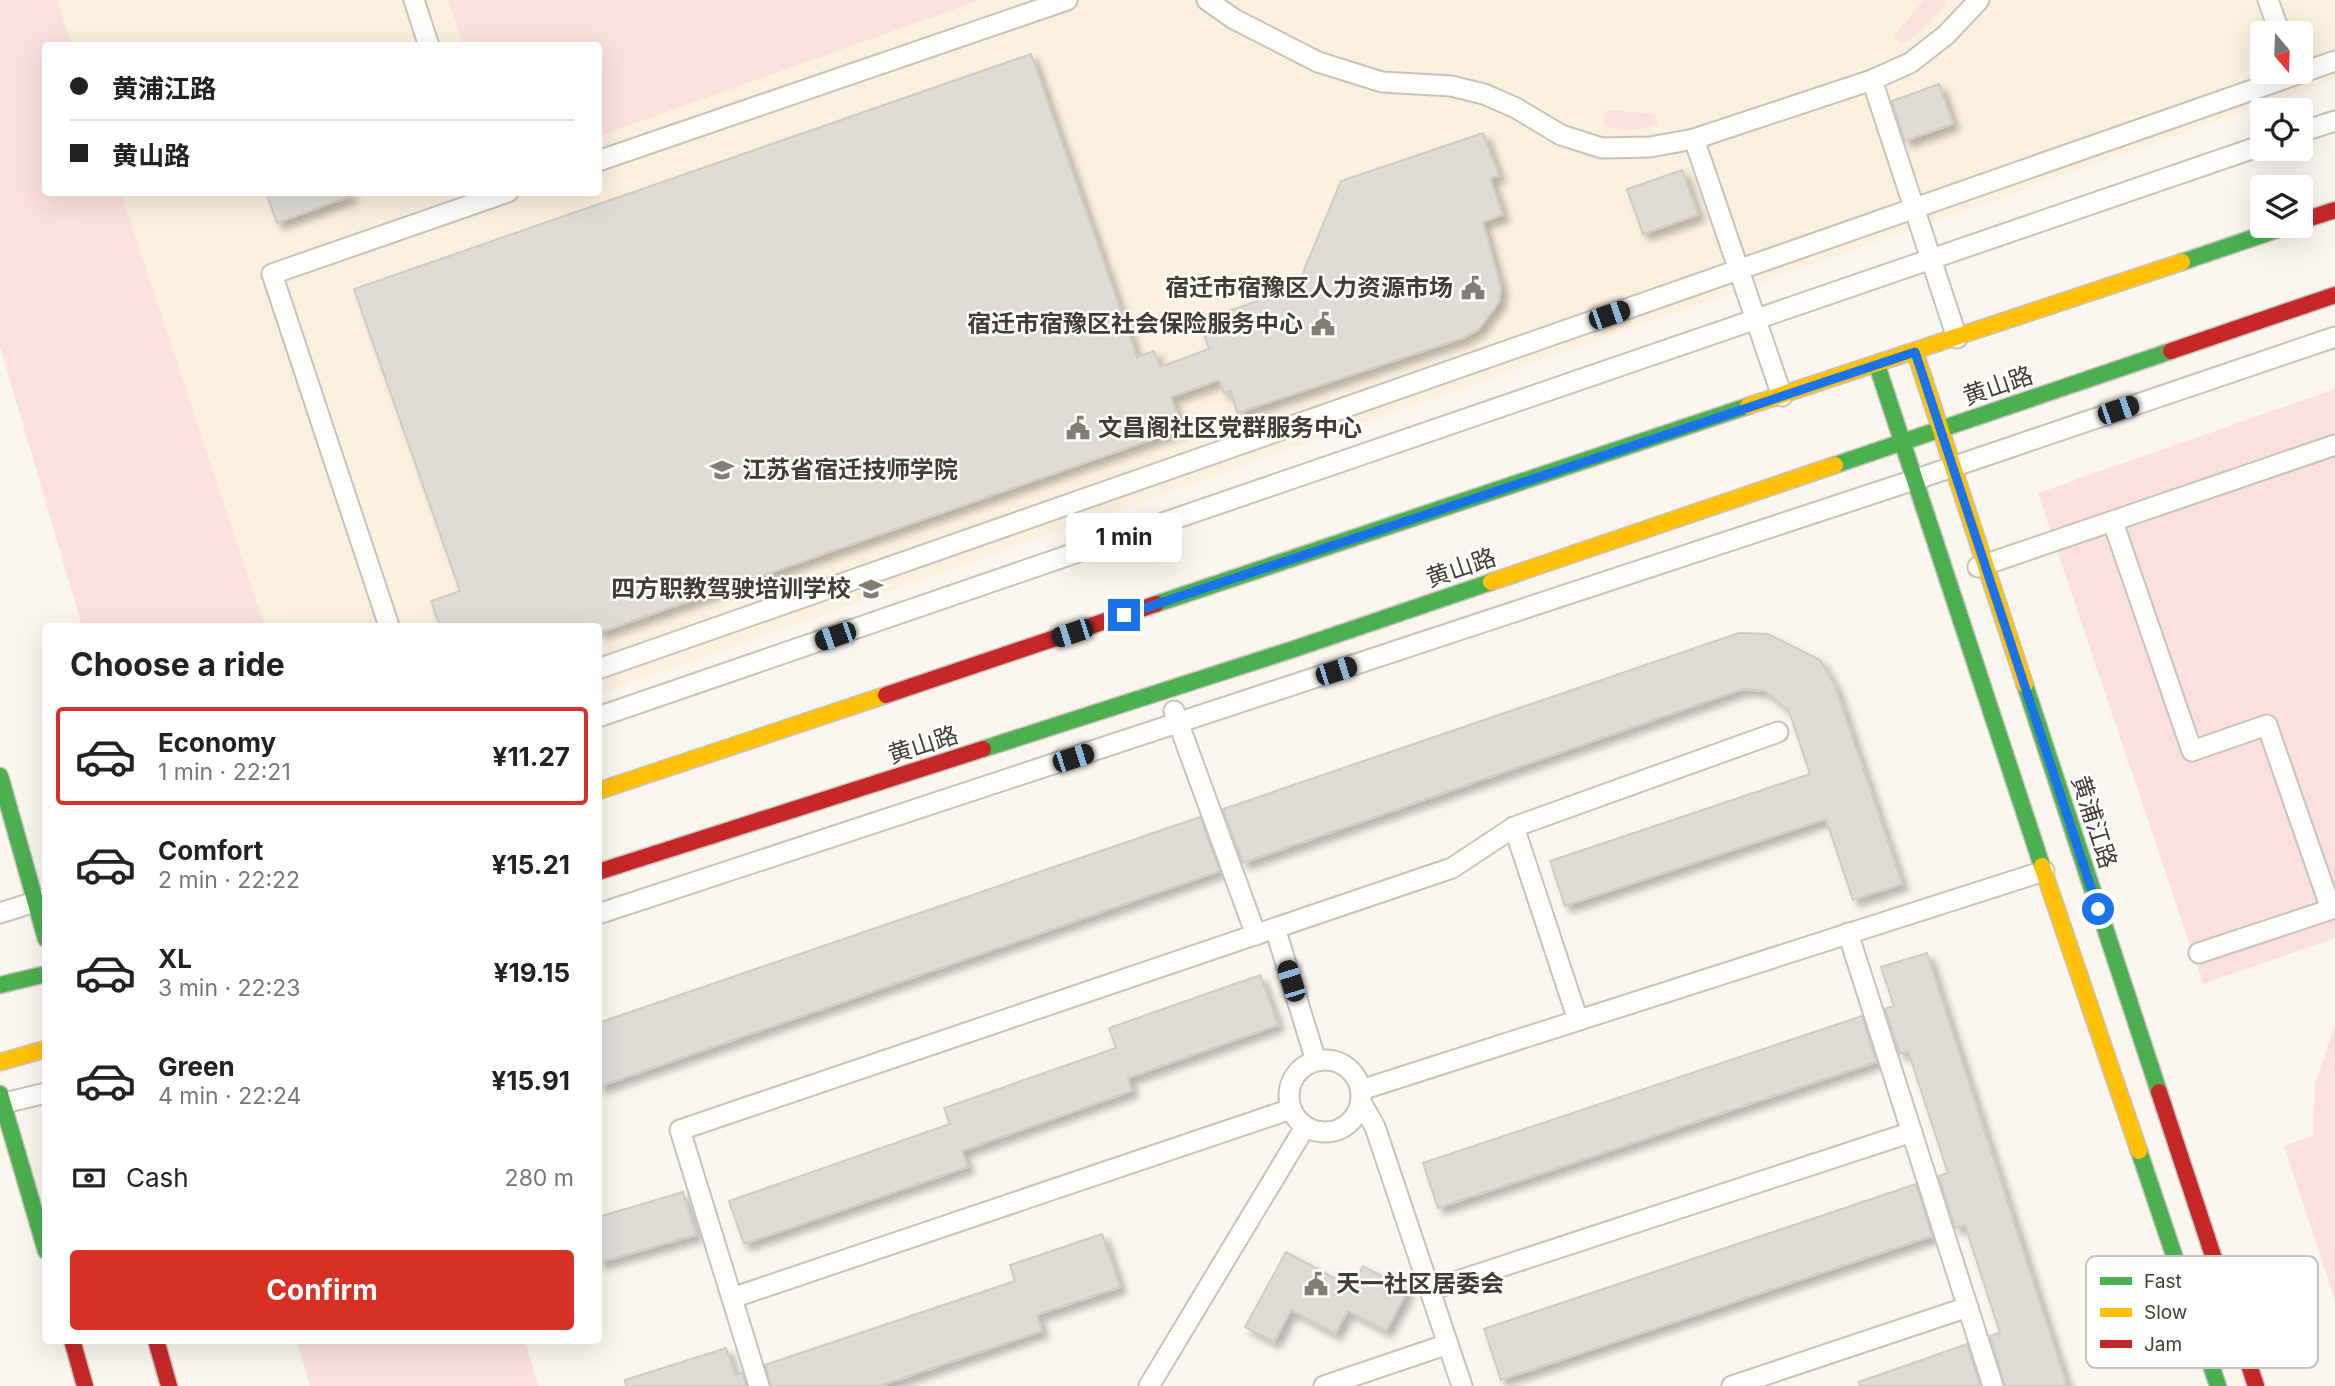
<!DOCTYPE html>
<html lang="en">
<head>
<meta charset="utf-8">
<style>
  :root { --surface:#fff; --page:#f6f6f6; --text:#222; --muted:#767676; --line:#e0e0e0; --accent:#d93025 }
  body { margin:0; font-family:Inter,"Noto Sans SC",sans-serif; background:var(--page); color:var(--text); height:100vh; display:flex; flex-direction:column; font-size:26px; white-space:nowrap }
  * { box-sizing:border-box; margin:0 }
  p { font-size:23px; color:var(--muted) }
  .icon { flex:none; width:38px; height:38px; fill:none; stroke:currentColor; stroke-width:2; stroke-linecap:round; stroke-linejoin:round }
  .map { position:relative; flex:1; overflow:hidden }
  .drawer { position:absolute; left:42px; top:623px; width:560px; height:721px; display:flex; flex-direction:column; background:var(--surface); border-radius:7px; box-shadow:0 7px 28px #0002 }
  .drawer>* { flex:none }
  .guide { position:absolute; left:42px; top:42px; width:560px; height:154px; border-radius:7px; box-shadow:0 7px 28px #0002; display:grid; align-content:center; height:154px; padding:0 28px; background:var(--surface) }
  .needle { width:46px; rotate:161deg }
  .controls { position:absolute; left:2250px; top:21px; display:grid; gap:14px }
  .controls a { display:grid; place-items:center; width:63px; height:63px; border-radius:7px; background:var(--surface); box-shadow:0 7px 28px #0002; font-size:35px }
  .end { position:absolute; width:32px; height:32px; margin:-16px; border:9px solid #1a73e8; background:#fff; box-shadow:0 0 0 4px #fff }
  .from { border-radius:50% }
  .bubble { position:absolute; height:49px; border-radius:7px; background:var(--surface); box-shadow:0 7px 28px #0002; font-size:23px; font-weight:700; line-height:49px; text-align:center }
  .car { position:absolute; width:21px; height:42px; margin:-21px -10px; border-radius:9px; box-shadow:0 0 5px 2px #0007; background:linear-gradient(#222 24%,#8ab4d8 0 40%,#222 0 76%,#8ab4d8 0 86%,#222 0) }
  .guide b { display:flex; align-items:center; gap:24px; height:66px; font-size:26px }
  .guide b+b { border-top:2px solid var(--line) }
  .guide i { width:18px; height:18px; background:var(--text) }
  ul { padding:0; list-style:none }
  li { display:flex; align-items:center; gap:21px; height:98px; margin:0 14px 10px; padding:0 14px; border:4px solid transparent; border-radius:7px }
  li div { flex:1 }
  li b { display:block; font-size:26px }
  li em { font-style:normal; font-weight:700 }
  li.current { border-color:var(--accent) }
  li>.icon { width:63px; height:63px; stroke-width:1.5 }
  h2 { padding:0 28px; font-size:32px; line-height:84px }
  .pay { display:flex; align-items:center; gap:18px; height:77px; padding:0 28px; font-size:26px }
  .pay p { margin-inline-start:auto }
  .primary-button { display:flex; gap:14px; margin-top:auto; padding:14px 28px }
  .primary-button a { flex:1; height:80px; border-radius:7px; background:var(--accent); color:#fff; font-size:28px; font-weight:700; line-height:80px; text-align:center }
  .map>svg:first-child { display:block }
  .built { fill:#fbefde; fill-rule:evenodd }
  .green { fill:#fce0de }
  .building { fill:#dedcd5; stroke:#cfccc5; stroke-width:2; filter:url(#shadow) }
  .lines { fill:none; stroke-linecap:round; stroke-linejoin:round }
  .lane-casing { stroke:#c7c3bc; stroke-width:23 }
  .fast-casing { stroke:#c7c3bc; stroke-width:19 }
  .slow-casing { stroke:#c7c3bc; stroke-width:19 }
  .jam-casing { stroke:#c7c3bc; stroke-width:19 }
  .lane { stroke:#fefefc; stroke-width:19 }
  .fast { stroke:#4caf50; stroke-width:16 }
  .slow { stroke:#ffc107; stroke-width:16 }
  .jam { stroke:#c62828; stroke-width:16 }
  .route { stroke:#1a73e8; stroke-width:9 }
  .labels { text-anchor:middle; stroke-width:5; stroke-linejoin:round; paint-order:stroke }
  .poi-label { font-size:24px; font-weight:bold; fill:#413c34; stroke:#fff; text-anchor:end }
  .street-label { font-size:24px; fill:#413c34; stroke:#fff }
  .key { fill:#fff; stroke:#c6c4c2; stroke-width:2 }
  .key-label { font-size:19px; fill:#413c34 }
</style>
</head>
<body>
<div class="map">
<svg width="2335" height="1386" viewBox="0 0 2335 1386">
  <defs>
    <filter id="shadow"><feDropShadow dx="6" dy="6" stdDeviation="3.5" flood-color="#0004"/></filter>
  </defs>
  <rect width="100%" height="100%" fill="#faf5ee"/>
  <path class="built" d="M57,0H2335V79L599,694L598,626H265L121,193L598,192V46L72,45ZM2263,33H2301V72H2263Z"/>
  <g class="green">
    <path d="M0,0H57L72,45L46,46V192L121,193L265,626H82L0,346Z"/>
    <path d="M448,0H980L599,136L598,46L463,45Z"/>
    <path d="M1924,0H1945V6L1913,38L1900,43L1894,36Z"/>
    <path d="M1607,110L1654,114L1658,123C1642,130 1619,135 1604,124L1603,117Z"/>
    <path d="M2335,389V938L2203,984L2038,493Z"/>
    <path d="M2335,1025V1300L2284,1146L2313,1136L2315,1083Z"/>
    <path d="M297,1341H525L538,1386H310Z"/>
  </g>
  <g class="building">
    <path d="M1031,54L1137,357L1154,351L1160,367L1209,349L1200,321L1297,287L1341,181L1483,133L1499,176L1490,178L1503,215L1483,222L1501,288L1499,302L1478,330L1463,338L1237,413L1231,391L1224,393L1219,380L1171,397L1182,429L598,633V626H440L431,601L460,591L354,289Z"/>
    <path d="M1939,84L1953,124L1905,141L1892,101Z"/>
    <path d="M1682,170L1698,215L1643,234L1627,189Z"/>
    <path d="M266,192H350L351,196L277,223Z"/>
    <path d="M1739,633L1768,634L1820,660L1835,686L1902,884L1853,900L1826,819L1565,906L1550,861L1810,774L1789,711L1765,691L1743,689L1243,863L1223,809Z"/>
    <path d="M1200,817L1220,871L598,1087V1023Z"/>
    <path d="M1927,953L2067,1386H2005L1990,1336L2000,1333L1965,1225L1955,1228L1939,1176L1948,1173L1908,1051L1900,1054L1885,1009L1894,1006L1881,967Z"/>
    <path d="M1260,975L1278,1025L1128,1078L1132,1091L962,1151L968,1167L744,1244L729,1201L950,1124L944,1108L1116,1048L1109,1028Z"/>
    <path d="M1862,1016L1876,1062L1438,1208L1423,1163Z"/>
    <path d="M1916,1184L1932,1236L1501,1380L1484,1329Z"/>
    <path d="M683,1192L696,1235L598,1263V1217Z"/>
    <path d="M1102,1234L1120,1287L1037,1315L1042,1331L880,1386H771L765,1365L1015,1281L1010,1265Z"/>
    <path d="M1286,1252L1352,1288L1363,1266L1408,1290L1386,1331L1348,1311L1335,1334L1291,1310L1274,1342L1245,1327Z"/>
    <path d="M1967,1344L1980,1386H1860L1859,1382Z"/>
    <path d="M726,1348L735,1375L742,1373L746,1386H626L625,1380Z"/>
  </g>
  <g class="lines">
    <g class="lane-casing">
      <g id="lane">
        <path d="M414,0L429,46"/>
        <path d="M1207,0L1234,19L1318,62L1382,82L1451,86L1484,94L1516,108L1561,135L1602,148L1650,147L1694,139L1872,80L1910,63L1946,35L1979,0"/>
        <path d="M2268,0L2280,33"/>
        <path d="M1872,80L1957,338"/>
        <path d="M2301,132L2335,121"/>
        <path d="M1694,139L1782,396"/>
        <path d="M598,161L1067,0"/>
        <path d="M2113,522L2192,751L2267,725L2331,909"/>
        <path d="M1978,567L2335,445"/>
        <path d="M389,626L272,274L508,192"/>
        <path d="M598,669L2335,61"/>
        <path d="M1174,711L1256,935"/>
        <path d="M598,717L2263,145"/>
        <path d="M1514,827L1578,1020"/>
        <path d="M0,913L41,900"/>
        <path d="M598,914L1914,480L2335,337"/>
        <path d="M1275,928L1316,1061"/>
        <path d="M1848,933L1993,1386"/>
        <path d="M2199,953L2335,908"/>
        <circle cx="1325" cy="1096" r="36"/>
        <path d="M1361,1090L2044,871"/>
        <path d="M1361,1102L1375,1127L1462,1386"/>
        <path d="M0,1104L46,1093"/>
        <path d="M1430,1290L1912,1132"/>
        <path d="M732,1298L1291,1109"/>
        <path d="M759,1386L680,1130L1452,868L1514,827L1778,732"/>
        <path d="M1149,1386L1305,1127"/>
        <path d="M1324,1386L1448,1344"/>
        <path d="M1732,1386L1968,1307"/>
      </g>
    </g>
    <g class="fast-casing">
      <g id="fast">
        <path d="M2182,262L2288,226"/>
        <path d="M1877,365L2042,866"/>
        <path d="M1835,465L2171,351"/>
        <path d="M1156,604L1748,406"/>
        <path d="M2025,685L2159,1092"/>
        <path d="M983,749L1294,649L1491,582"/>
        <path d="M0,776L46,939"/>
        <path d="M0,985L46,974"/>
        <path d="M0,1094L46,1251"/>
        <path d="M2139,1151L2218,1386"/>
      </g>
    </g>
    <g class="slow-casing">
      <g id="slow">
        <path d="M1915,352L2025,685"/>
        <path d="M1748,406L2182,262"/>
        <path d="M1491,582L1835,465"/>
        <path d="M598,791L886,695"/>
        <path d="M2042,866L2139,1151"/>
        <path d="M0,1062L46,1049"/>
      </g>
    </g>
    <g class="jam-casing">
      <g id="jam">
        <path d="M2301,221L2335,210"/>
        <path d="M2171,351L2335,295"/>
        <path d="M886,695L1156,604"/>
        <path d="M598,872L983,749"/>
        <path d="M2159,1092L2256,1386"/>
        <path d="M72,1340L85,1386"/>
        <path d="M156,1340L169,1386"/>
      </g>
    </g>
    <use href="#lane" class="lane"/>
    <use href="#fast" class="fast"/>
    <use href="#slow" class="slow"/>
    <use href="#jam" class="jam"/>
  </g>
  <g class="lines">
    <path class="route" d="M1124,615L1915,352L2098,909"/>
  </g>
  <defs>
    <g id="civic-bare" transform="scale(1.89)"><path d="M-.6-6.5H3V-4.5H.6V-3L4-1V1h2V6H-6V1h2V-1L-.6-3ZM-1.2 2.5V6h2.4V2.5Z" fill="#827d75" stroke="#fff" stroke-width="2.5" paint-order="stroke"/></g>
    <g id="school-bare" transform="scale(1.89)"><path d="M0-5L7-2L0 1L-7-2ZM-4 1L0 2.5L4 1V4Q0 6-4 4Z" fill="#827d75" stroke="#fff" stroke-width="2.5" paint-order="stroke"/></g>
  </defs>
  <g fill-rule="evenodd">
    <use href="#civic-bare" x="1473" y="288"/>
    <use href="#civic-bare" x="1323" y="324"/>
    <use href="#civic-bare" x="1078" y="428"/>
    <use href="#school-bare" x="722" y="470"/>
    <use href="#school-bare" x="871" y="589"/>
    <use href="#civic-bare" x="1316" y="1284"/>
  </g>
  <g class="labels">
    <g class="poi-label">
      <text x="1453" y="296">宿迁市宿豫区人力资源市场</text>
      <text x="1303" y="332">宿迁市宿豫区社会保险服务中心</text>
      <text x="1098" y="436" text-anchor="start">文昌阁社区党群服务中心</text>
      <text x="742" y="478" text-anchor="start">江苏省宿迁技师学院</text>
      <text x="851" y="597">四方职教驾驶培训学校</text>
      <text x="1336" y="1292" text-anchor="start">天一社区居委会</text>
    </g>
    <g class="street-label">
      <text transform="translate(1998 386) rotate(-19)" y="8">黄山路</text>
      <text transform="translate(1461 568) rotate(-19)" y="8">黄山路</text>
      <text transform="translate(923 745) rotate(-18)" y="8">黄山路</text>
      <text transform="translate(2094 822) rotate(72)" y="8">黄浦江路</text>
    </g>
  </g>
  <rect x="2086" y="1256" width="232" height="112" rx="10" class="key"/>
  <rect x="2100" y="1277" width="32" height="8" fill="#4caf50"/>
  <rect x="2100" y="1308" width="32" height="9" fill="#ffc107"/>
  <rect x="2100" y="1340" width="32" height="8" fill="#c62828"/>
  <g class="key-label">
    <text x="2144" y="1288">Fast</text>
    <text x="2144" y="1319">Slow</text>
    <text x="2144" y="1351">Jam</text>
  </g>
</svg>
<div class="controls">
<a><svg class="needle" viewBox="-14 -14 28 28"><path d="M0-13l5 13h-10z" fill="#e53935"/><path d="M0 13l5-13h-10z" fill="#767676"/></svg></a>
<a><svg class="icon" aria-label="locate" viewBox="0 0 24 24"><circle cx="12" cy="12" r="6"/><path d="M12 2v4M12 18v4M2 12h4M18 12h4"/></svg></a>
<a><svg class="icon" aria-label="layers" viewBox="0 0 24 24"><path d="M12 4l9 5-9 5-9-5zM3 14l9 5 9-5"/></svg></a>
</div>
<i class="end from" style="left:2098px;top:909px"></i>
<i class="end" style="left:1124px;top:615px"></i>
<div class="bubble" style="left:1066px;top:513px;width:116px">1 min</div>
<i class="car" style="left:1609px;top:315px;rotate:71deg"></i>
<i class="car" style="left:2118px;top:410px;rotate:71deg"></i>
<i class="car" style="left:1072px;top:633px;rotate:252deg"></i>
<i class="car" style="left:835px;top:636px;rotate:251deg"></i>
<i class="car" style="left:1336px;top:671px;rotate:72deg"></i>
<i class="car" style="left:1073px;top:758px;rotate:72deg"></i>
<i class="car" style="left:1291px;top:981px;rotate:343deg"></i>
<div class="guide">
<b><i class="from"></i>黄浦江路</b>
<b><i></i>黄山路</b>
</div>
<section class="drawer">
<h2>Choose a ride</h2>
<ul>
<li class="current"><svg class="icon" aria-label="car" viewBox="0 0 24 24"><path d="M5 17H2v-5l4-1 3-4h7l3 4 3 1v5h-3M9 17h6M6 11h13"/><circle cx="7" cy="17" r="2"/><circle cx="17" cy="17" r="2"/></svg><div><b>Economy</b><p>1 min · 22:21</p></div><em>¥11.27</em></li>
<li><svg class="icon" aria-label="car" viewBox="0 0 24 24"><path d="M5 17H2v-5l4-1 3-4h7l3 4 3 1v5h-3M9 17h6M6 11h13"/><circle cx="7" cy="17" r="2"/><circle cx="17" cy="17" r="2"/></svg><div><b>Comfort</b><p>2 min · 22:22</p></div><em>¥15.21</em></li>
<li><svg class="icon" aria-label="car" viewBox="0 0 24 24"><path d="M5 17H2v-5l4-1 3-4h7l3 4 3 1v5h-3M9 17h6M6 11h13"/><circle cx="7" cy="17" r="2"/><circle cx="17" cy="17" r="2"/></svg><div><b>XL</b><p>3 min · 22:23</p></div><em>¥19.15</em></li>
<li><svg class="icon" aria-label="car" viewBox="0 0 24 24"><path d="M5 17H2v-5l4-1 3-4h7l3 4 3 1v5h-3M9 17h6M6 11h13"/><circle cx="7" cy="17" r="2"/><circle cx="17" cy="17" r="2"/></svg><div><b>Green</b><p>4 min · 22:24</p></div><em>¥15.91</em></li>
</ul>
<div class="pay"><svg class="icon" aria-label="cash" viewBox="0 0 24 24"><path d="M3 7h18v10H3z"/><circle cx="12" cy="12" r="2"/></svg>Cash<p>280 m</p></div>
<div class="primary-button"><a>Confirm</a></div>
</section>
</div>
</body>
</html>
